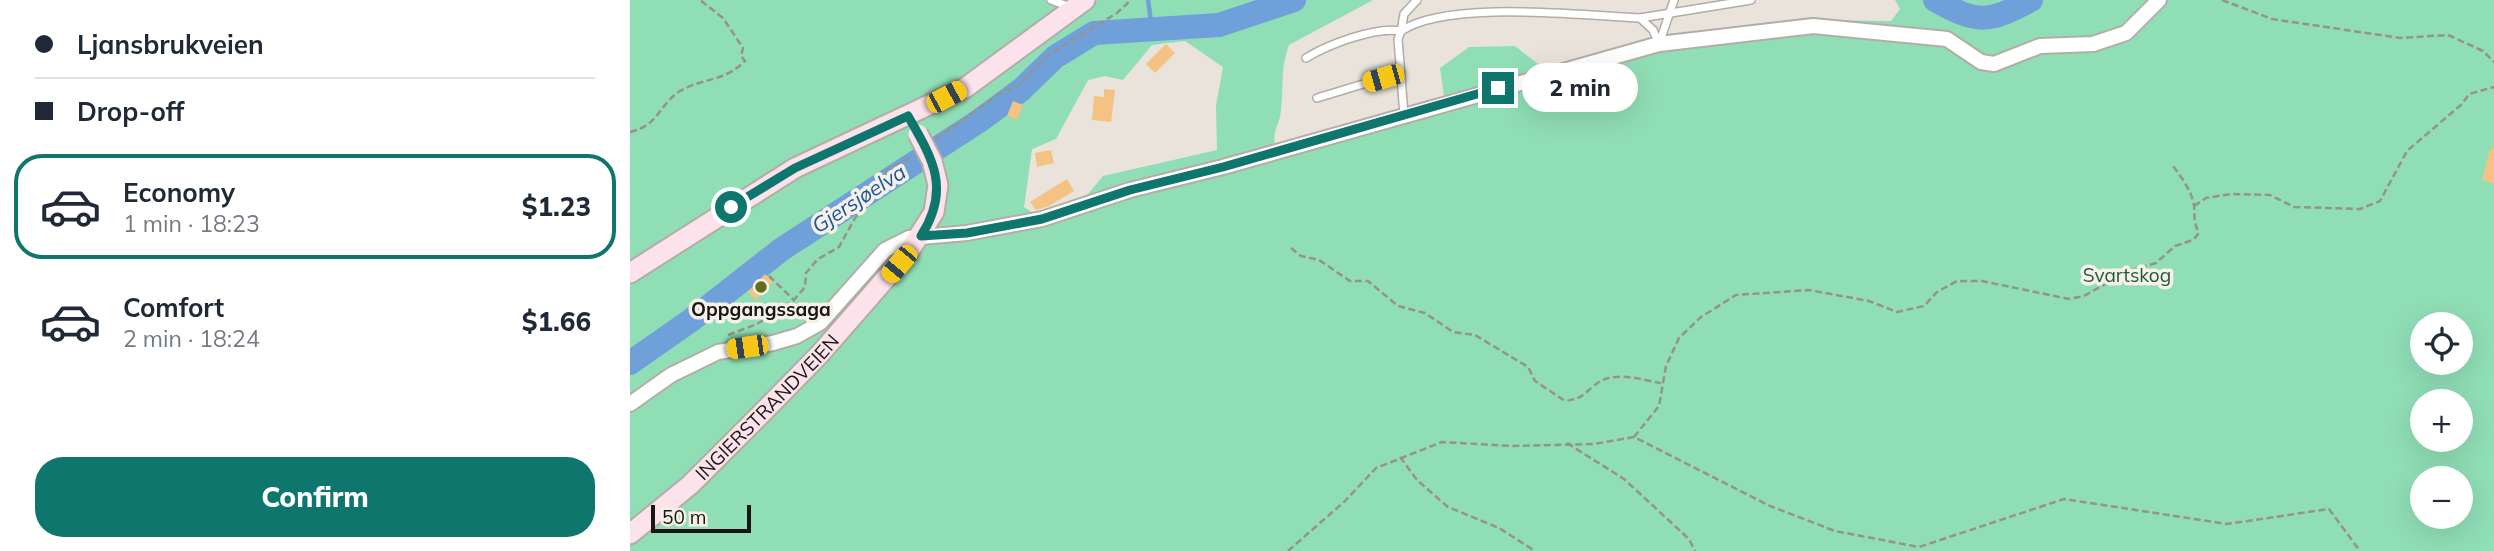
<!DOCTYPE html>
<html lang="en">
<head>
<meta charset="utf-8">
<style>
  :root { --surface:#fff; --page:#f2f2f3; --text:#1f2937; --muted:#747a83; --line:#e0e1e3; --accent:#0f766e }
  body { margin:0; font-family:Mulish,sans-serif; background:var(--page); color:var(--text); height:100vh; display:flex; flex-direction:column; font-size:26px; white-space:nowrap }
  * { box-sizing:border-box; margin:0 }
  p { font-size:23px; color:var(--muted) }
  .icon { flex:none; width:38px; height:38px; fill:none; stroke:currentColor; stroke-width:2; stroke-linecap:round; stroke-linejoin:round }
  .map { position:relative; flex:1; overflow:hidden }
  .sheet { display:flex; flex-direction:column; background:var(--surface); width:630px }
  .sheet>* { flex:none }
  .guide { display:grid; align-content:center; height:154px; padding:0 35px; background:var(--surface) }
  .fabs { position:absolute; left:1780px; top:312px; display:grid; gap:14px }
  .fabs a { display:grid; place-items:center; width:63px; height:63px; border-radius:50%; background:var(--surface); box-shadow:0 7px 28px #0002; font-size:35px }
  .scale { position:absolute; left:21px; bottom:18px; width:100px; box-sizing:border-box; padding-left:7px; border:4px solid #181613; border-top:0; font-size:19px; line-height:24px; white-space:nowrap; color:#181613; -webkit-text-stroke:5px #f6f0e8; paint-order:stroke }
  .end { position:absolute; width:32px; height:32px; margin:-16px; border:9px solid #0f766e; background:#fff; box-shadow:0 0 0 4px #fff }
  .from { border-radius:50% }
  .bubble { position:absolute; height:49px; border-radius:24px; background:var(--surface); box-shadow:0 7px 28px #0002; font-size:23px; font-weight:800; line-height:49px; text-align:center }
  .car { position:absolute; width:21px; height:42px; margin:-21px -10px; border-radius:9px; box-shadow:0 0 5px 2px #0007; background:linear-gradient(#f5c518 24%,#345 0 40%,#f5c518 0 76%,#345 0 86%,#f5c518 0) }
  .guide b { display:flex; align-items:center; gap:24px; height:66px; font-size:26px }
  .guide b+b { border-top:2px solid var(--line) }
  .guide i { width:18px; height:18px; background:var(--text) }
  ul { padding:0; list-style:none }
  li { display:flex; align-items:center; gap:21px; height:105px; margin:0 14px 10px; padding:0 21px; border:4px solid transparent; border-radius:28px }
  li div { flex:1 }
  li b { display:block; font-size:26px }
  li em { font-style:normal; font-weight:800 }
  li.selected { border-color:var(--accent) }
  li>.icon { width:63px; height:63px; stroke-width:1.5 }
  .primary-button { display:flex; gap:14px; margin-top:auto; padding:14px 35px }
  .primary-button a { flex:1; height:80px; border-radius:28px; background:var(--accent); color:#fff; font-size:28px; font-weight:800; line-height:80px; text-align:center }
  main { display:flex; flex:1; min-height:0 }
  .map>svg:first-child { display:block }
  .green { fill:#90deb6; fill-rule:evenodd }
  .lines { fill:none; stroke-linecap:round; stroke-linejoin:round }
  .stream { stroke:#70a0d9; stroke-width:4.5 }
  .river { stroke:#70a0d9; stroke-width:24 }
  .building { fill:#f4c282 }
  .service-casing { stroke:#b2ada6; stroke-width:10 }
  .minor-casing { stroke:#b2ada6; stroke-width:18 }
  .secondary-casing { stroke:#b2ada6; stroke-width:23 }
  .path { stroke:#96928c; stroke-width:2.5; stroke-dasharray:7 3.5; stroke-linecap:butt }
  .service { stroke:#fff; stroke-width:7 }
  .minor { stroke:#fff; stroke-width:14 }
  .secondary { stroke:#fce2ea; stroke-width:19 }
  .secondary-bridge-casing { stroke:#b2ada6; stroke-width:23; stroke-linecap:butt }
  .secondary-bridge { stroke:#fce2ea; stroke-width:19 }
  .route { stroke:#0f766e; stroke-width:9 }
  .poi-dot { fill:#646e16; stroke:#f6f0e8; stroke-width:2.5 }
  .labels { text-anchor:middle; stroke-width:7; stroke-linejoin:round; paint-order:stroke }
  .park-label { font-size:19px; fill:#1c5a40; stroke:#f6f0e8 }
  .poi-label { font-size:19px; font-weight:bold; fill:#181613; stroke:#f6f0e8 }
  .street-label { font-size:19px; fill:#181613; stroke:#f6f0e8 }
  .water-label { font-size:21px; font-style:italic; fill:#14579c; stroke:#f6f0e8 }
</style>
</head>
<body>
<main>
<section class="sheet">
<div class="guide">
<b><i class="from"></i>Ljansbrukveien</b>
<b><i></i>Drop-off</b>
</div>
<ul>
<li class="selected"><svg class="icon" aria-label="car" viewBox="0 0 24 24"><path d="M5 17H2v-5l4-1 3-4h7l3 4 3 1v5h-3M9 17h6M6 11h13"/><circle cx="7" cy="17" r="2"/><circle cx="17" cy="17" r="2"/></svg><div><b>Economy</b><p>1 min · 18:23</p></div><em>$1.23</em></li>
<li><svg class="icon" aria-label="car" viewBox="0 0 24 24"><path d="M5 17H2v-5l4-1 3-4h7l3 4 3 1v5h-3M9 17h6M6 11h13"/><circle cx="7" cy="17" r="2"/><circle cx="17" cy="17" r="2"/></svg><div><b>Comfort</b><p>2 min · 18:24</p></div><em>$1.66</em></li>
</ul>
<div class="primary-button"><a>Confirm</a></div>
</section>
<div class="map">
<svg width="1864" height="551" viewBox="0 0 1864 551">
  <rect width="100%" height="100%" fill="#e9e3db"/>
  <path class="green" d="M0,0H743L659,45C650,70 654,85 651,110C650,126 642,128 645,147L814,96L810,68L839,47L885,46L913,68L1028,40L1187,20L1261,21L1270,9L1265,0H1864V551H0ZM555,41L593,67L586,106L587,150L473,176L458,194L406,215L394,207L402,149L426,139L458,80L475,76L493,80L522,45ZM1792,324H1830V362H1792ZM1792,401H1830V439H1792ZM1792,478H1830V516H1792Z"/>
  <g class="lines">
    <path class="stream" d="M518,0L522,29"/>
    <g class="river">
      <path d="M1305,0C1348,24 1358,23 1401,0"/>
      <path d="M0,363L60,321L152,249L349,121L391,90L425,57L464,33L589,25L664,0"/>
    </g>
  </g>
  <g class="building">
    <path d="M536,44L545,53L525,73L516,64Z"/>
    <path d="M474,89L485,90L481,122L462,120L464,96L474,97Z"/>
    <path d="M383,101L393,105L387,120L377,116Z"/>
    <path d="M1860,148L1864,149V184L1852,180Z"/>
    <path d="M421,150L424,163L407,167L405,153Z"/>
    <path d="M437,179L444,191L419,206L406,210L400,202Z"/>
    <path d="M135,274L143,282L126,300L118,292Z"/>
  </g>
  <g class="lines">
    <g class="service-casing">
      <g id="service">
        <path d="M421,0L440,7"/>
        <path d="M1010,18L1121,0"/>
        <path d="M1029,44L1044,0"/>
        <path d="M676,58C697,45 746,26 771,31L774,14L787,0"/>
        <path d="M687,98L753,78H771"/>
        <path d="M774,115L768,39L771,31C817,0 949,15 1010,18L1023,30L1029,44"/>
      </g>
    </g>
    <g class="minor-casing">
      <path id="minor" d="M0,404L41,375L88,352L143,343L167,336L190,323L255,250L279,238L337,233L412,219L500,190L593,167L1029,44L1183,26L1317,39L1351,62L1364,64L1410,46L1463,44L1496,33L1529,0"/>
    </g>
    <g class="secondary-casing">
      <g id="secondary">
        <path d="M0,273L165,168L335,88L455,0"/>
        <path id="s1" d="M0,534L60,485L130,415L189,355L278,253L304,212L308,185L302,161"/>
      </g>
    </g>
    <g class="path">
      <path d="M1592,0L1642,19L1770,38L1818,35L1853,51L1864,62"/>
      <path d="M0,132C30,125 28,105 50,91C75,77 94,82 115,61L111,56L113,48L93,18L70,0"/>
      <path d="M306,139L372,92L388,86L418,55L487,13L501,0"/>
      <path d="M1564,206L1576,198L1601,194L1640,195L1664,207L1730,209L1750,201L1777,151L1832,104L1839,94L1864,87"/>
      <path d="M661,248L671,256L689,260L720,281H738L768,306L795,313L823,332L845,335L898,367L905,381L935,401C956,398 954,392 969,382C987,371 1012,380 1031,383"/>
      <path d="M139,276L164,300"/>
      <path d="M98,335L127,324L164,300L175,287L176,273L188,259L209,247L225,218L255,187L252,174L281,157"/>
      <path d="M1004,437L1029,406L1036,366L1049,338L1071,317L1106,295L1179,290L1239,301L1267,312L1294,306L1307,292L1327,281H1352L1439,299L1454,296L1498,271L1526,263L1545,246L1563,240L1569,233C1563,222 1565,216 1564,205C1561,190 1551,176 1542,165"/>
      <path d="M937,443L994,479L1059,539L1065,551"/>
      <path d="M770,457L787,480L818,507L869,528L905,551"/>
      <path d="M658,551L715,501L746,468L812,442L882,446L964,444L1004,437L1140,506L1205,531L1289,547L1434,499L1597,524L1699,509L1730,551"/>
    </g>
    <use href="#service" class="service"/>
    <use href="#minor" class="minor"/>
    <use href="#secondary" class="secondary"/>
    <g class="secondary-bridge-casing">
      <path id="secondary-bridge" d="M288,134L302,161"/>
    </g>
    <use href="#secondary-bridge" class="secondary-bridge"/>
  </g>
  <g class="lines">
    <path class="route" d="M101,207L165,168L278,116C303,159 321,189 291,236L337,233L412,219L500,190L593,167L868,88"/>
  </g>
  <circle class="poi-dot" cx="131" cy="287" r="7"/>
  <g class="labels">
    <g class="park-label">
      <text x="1497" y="282">Svartskog</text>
    </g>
    <g class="poi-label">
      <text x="131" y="316">Oppgangssaga</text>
    </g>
    <g class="street-label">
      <text dy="7" stroke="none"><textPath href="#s1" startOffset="187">INGIERSTRANDVEIEN</textPath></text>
    </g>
    <g class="water-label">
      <text transform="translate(229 199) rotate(-33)" y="7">Gjersjøelva</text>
    </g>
  </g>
</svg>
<div class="fabs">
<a><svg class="icon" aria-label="locate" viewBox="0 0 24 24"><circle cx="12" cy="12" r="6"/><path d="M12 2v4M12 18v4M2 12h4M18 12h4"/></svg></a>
<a>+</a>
<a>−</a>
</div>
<div class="scale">50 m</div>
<i class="end from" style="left:101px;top:207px"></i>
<i class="end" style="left:868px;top:88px"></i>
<div class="bubble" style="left:892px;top:63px;width:116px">2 min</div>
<i class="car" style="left:753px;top:78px;rotate:254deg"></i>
<i class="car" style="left:316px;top:97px;rotate:62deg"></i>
<i class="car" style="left:269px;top:264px;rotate:220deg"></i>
<i class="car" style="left:117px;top:347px;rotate:262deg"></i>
</div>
</main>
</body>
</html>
